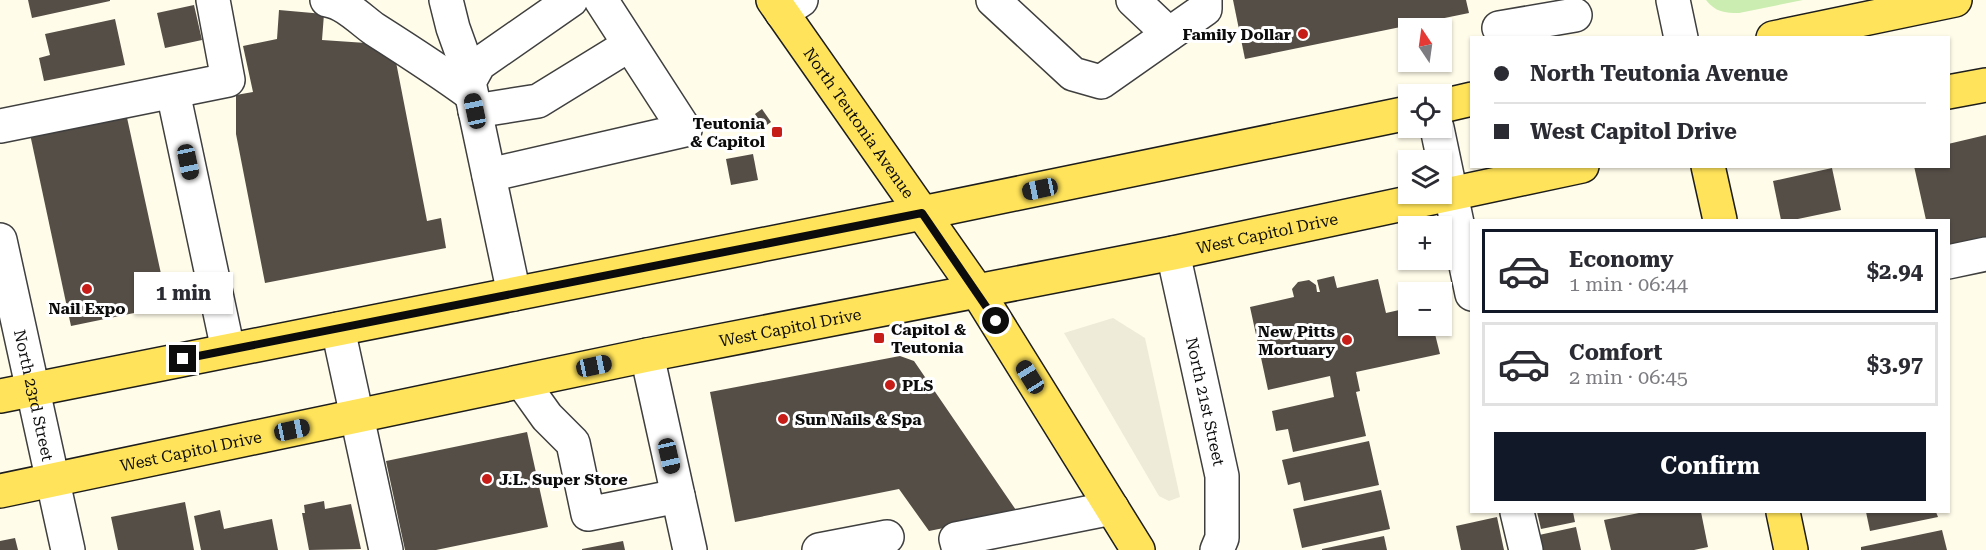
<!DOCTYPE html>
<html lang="en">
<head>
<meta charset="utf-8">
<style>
  :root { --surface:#fff; --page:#f7f7f7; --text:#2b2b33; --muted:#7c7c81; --line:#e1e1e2; --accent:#111827 }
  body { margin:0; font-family:"Roboto Serif",serif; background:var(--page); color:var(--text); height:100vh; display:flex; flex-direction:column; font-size:22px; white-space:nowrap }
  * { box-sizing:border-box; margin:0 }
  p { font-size:20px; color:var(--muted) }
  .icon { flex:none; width:33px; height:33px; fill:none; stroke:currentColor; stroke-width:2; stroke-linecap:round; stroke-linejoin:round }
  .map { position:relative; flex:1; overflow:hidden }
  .drawer { position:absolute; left:1470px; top:219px; width:480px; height:294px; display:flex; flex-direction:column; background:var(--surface); border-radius:0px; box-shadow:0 2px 4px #0004 }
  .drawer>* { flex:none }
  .top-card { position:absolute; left:1470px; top:36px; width:480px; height:132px; border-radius:0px; box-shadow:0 2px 4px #0004; display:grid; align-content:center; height:132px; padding:0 24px; background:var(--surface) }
  .needle { width:39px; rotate:347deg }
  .buttons { position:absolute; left:1398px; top:18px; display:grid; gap:12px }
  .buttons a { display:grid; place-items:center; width:54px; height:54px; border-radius:0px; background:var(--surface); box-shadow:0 2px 4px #0004; font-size:30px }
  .end { position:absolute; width:27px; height:27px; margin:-14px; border:8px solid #0c0c0c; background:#fff; box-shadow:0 0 0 3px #fff }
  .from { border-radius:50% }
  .bubble { position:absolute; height:42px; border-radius:0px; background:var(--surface); box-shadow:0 2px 4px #0004; font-size:20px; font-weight:700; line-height:42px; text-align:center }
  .car { position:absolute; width:18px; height:36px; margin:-18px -9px; border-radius:8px; box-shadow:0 0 4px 2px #0007; background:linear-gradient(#222 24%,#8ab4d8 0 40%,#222 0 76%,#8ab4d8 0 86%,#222 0) }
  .top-card b { display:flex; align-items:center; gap:21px; height:57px; font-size:22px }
  .top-card b+b { border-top:2px solid var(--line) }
  .top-card i { width:15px; height:15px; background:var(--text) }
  ul { padding:10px 0 0; list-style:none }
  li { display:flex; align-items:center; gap:18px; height:84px; margin:0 12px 9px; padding:0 12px; border:3px solid var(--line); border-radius:0px }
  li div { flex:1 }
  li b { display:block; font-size:22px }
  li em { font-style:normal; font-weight:700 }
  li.active { border-color:var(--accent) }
  li>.icon { width:54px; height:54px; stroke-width:1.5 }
  .action { display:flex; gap:12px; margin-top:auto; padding:12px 24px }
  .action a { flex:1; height:69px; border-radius:0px; background:var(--accent); color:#fff; font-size:24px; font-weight:700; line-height:69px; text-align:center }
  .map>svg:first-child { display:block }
  .green { fill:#cbedb1 }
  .plaza { fill:#efebd9 }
  .building { fill:#554e47 }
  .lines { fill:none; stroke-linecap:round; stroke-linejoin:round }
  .minor-casing { stroke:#3f3f3f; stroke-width:36 }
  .major-casing { stroke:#1d1d1d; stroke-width:36 }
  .minor { stroke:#fff; stroke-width:33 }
  .major { stroke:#ffe35a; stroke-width:33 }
  .route { stroke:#0c0c0c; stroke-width:8 }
  .poi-dot { fill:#c71d19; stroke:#fff; stroke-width:2 }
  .labels { text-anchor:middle; stroke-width:6; stroke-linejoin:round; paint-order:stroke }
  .poi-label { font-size:16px; font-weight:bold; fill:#0c0c0c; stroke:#fff; text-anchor:start }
  .street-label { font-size:16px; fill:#0c0c0c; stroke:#fff }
</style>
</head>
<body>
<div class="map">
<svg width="1986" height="550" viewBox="0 0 1986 550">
  <rect width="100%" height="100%" fill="#fffcea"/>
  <path class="green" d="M1706,0H1803L1739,13C1725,13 1715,12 1706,0Z"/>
  <path class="plaza" d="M1113,318L1145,338L1180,497L1169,501L1159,496L1064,333Z"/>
  <g class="building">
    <path d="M28,0H110V1L32,18Z"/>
    <path d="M1233,0H1466L1469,13L1245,59Z"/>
    <path d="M194,5L202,40L165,48L157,13Z"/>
    <path d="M279,10L324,14L322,40L366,43L396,62L427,221L441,218L446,248L265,283L236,134V95L253,92L243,46L277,39Z"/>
    <path d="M115,19L125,65L44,81L39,58L50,55L45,34Z"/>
    <path d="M762,109L771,122L764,127L755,114Z"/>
    <path d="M126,113L168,306L71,326L30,134Z"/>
    <path d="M1986,135V248L1948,256V220H1926L1914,166H1948V144Z"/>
    <path d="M753,154L758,180L731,185L726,159Z"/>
    <path d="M1832,168L1841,210L1793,220H1781L1773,181Z"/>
    <path d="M1334,276L1337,288L1378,279L1386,313L1408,308V326H1433L1440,354L1356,372L1360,391L1356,392L1366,436L1293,452L1288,429L1276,431L1272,411L1334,397L1330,376L1268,390L1250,307L1294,297L1292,289L1298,282L1309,280L1316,285L1317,292H1320L1317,280Z"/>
    <path d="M900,356L914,361L1018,513L929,531L899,489L735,522L710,392Z"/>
    <path d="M527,432L548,527L436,550H405L386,461Z"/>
    <path d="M1369,441L1379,485L1304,501L1300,482L1288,485L1282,460Z"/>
    <path d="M1381,490L1390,529L1302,548L1293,509Z"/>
    <path d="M324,501L325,509L351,504L361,549L309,550L302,513H305L304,505Z"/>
    <path d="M185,502L194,550H118L111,517Z"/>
    <path d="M220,510L224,529L272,519L278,550H201L194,516Z"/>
    <path d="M1537,512H1573L1575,522L1541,529Z"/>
    <path d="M1644,512H1701L1708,547L1694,550H1611L1604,520Z"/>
    <path d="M1866,512H1936L1938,517L1870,531Z"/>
    <path d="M1497,517L1504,550H1461L1456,526Z"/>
    <path d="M1576,527L1581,550H1542L1539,535Z"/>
    <path d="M1942,530L1947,550H1861V547Z"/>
    <path d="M1384,536L1387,550H1322V549Z"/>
    <path d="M15,538L18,550H0V541Z"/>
    <path d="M623,541L625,550H582V549Z"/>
  </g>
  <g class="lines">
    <g class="minor-casing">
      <g id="minor">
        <path d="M327,0C345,3 359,18 374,29C407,50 440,71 471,94"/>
        <path d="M446,0L453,28L471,78"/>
        <path d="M993,0L1073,74L1101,82L1205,9V0"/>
        <path d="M1133,0L1169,34"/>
        <path d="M1673,0L1681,38"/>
        <path d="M782,13L801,0"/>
        <path d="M1499,28L1575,15"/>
        <path d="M173,92L228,350"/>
        <path d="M475,111L538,101L629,45"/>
        <path d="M0,126L228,80L213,0"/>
        <path d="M1437,128L1472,294"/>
        <path d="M489,175L685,130L601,0"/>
        <path id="s1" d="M0,240L68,550"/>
        <path id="s2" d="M1173,253L1222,476V538L1217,550"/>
        <path d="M1948,262L1986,254"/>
        <path d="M514,294L469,82L479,64L571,0"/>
        <path d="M338,329L386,550"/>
        <path d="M647,355L690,550"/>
        <path d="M522,382L547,417L573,443L588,514L678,496"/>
        <path d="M1517,512L1526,550"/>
        <path d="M819,550L887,537"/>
        <path d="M959,550L956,539L1112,508"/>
      </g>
    </g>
    <g class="major-casing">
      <g id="major">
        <path id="s3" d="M773,0L977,291L1138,550"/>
        <path d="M1773,38L1955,0"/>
        <path d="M1948,92L1986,85"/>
        <path d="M1442,106L1472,99"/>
        <path d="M1708,166L1720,220"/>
        <path d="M0,396L922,213L1408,113"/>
        <path id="s4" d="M0,491L647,355L1173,253L1582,166"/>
        <path d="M1783,512L1791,550"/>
      </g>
    </g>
    <use href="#minor" class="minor"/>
    <use href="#major" class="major"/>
  </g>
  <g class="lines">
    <path class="route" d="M183,359L922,213L996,321"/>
  </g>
  <g class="poi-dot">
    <circle cx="1303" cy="34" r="6"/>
    <rect x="771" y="126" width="12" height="12" rx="3"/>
    <circle cx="87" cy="289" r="6"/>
    <rect x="873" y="332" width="12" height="12" rx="3"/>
    <circle cx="1347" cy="340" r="6"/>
    <circle cx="890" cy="385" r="6"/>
    <circle cx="783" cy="419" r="6"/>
    <circle cx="487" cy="479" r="6"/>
  </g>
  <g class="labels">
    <g class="poi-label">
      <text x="1291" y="40" text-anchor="end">Family Dollar</text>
      <text x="765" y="129" text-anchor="end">Teutonia<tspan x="765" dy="18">&amp; Capitol</tspan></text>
      <text x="87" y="314" text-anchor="middle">Nail Expo</text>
      <text x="891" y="335">Capitol &amp;<tspan x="891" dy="18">Teutonia</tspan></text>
      <text x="1335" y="337" text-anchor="end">New Pitts<tspan x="1335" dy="18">Mortuary</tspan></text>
      <text x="902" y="391">PLS</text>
      <text x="795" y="425">Sun Nails &amp; Spa</text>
      <text x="499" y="485">J.L. Super Store</text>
    </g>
    <g class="street-label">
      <text dy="6" stroke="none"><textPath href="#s3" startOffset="150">North Teutonia Avenue</textPath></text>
      <text dy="6" stroke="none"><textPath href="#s4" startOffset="1293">West Capitol Drive</textPath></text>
      <text dy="6" stroke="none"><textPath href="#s4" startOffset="807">West Capitol Drive</textPath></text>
      <text dy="6" stroke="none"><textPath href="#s1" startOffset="159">North 23rd Street</textPath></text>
      <text dy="6" stroke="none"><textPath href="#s2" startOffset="152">North 21st Street</textPath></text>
      <text dy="6" stroke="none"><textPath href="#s4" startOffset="195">West Capitol Drive</textPath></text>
    </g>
  </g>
</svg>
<div class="buttons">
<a><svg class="needle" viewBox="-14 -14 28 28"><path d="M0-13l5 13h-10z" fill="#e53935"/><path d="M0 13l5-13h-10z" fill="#7c7c81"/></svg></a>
<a><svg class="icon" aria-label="locate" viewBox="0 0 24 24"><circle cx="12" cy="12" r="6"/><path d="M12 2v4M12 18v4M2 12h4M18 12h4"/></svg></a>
<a><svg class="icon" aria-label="layers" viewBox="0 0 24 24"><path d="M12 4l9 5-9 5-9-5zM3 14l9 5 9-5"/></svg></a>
<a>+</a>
<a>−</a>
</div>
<i class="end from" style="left:996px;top:321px"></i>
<i class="end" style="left:183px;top:359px"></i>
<div class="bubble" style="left:134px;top:272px;width:99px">1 min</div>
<i class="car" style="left:475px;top:111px;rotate:348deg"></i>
<i class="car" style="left:188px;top:162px;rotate:168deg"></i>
<i class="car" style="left:1040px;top:189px;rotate:258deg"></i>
<i class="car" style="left:594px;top:366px;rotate:78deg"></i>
<i class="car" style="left:1030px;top:377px;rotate:328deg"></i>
<i class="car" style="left:292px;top:430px;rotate:78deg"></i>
<i class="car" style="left:669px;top:456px;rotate:167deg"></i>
<div class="top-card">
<b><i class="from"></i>North Teutonia Avenue</b>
<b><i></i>West Capitol Drive</b>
</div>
<section class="drawer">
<ul>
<li class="active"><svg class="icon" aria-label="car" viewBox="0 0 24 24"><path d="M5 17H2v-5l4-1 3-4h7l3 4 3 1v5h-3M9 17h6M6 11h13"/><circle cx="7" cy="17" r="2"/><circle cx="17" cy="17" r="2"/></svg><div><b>Economy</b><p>1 min · 06:44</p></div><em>$2.94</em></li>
<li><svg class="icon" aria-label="car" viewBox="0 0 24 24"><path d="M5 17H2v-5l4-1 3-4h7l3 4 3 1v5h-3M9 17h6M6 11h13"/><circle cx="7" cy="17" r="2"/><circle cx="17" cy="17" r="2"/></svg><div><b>Comfort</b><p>2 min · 06:45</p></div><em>$3.97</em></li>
</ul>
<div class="action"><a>Confirm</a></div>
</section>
</div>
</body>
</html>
